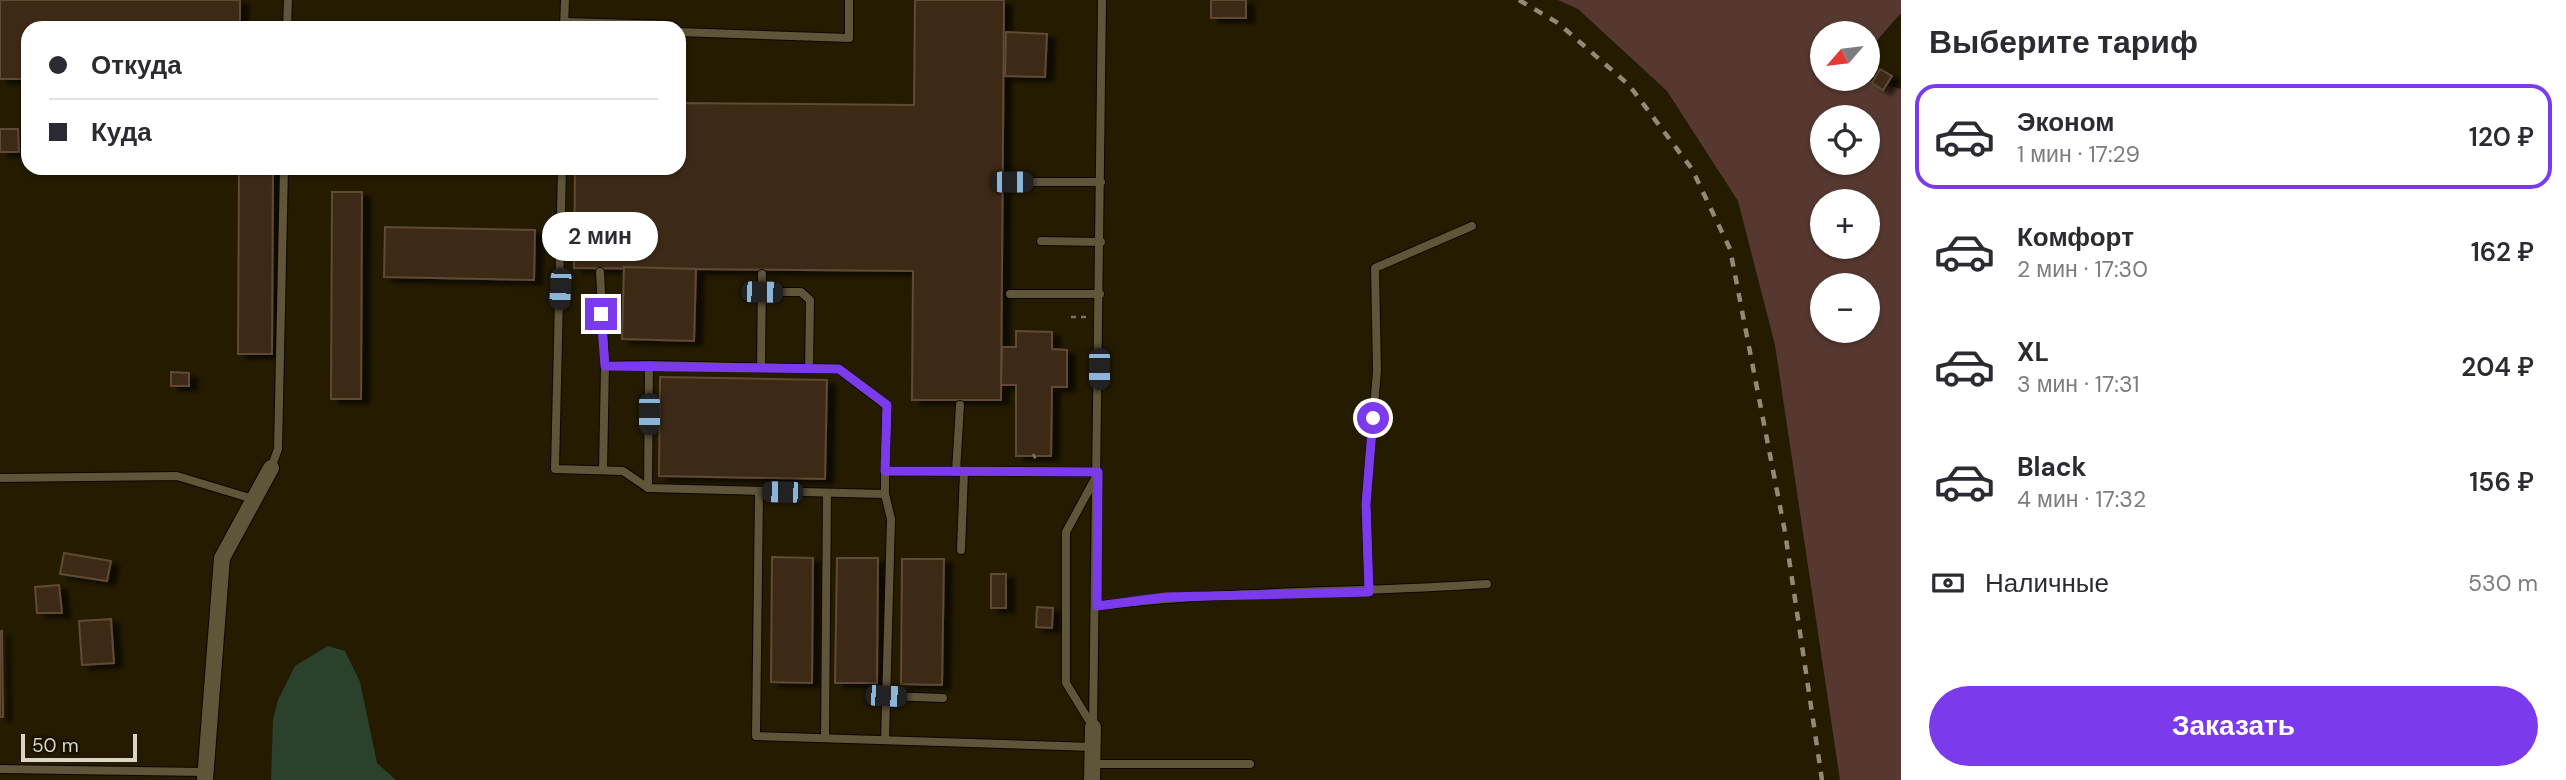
<!DOCTYPE html>
<html lang="ru">
<head>
<meta charset="utf-8">
<style>
  :root { --surface:#fff; --page:#f7f7f7; --text:#2b2b33; --muted:#7c7c81; --line:#e1e1e2; --accent:#7c3aed }
  body { margin:0; font-family:"DM Sans",sans-serif; background:var(--page); color:var(--text); height:100vh; display:flex; flex-direction:column; font-size:26px; white-space:nowrap }
  * { box-sizing:border-box; margin:0 }
  p { font-size:23px; color:var(--muted) }
  .icon { flex:none; width:38px; height:38px; fill:none; stroke:currentColor; stroke-width:2; stroke-linecap:round; stroke-linejoin:round }
  .map { position:relative; flex:1; overflow:hidden }
  .side { display:flex; flex-direction:column; background:var(--surface); width:665px }
  .side>* { flex:none }
  .guide { position:absolute; left:21px; top:21px; width:665px; height:154px; border-radius:21px; box-shadow:0 2px 5px #0004; display:grid; align-content:center; height:154px; padding:0 28px; background:var(--surface) }
  .needle { width:46px; rotate:242deg }
  .buttons { position:absolute; left:1810px; top:21px; display:grid; gap:14px }
  .buttons a { display:grid; place-items:center; width:70px; height:70px; border-radius:50%; background:var(--surface); box-shadow:0 2px 5px #0004; font-size:35px }
  .scale { position:absolute; left:21px; bottom:18px; width:116px; box-sizing:border-box; padding-left:7px; border:4px solid #dad5c5; border-top:0; font-size:19px; line-height:24px; white-space:nowrap; color:#dad5c5; -webkit-text-stroke:5px #1a1200; paint-order:stroke }
  .end { position:absolute; width:32px; height:32px; margin:-16px; border:9px solid #7c3aed; background:#fff; box-shadow:0 0 0 4px #fff }
  .from { border-radius:50% }
  .bubble { position:absolute; height:49px; border-radius:24px; background:var(--surface); box-shadow:0 2px 5px #0004; font-size:23px; font-weight:600; line-height:49px; text-align:center }
  .car { position:absolute; width:21px; height:42px; margin:-21px -10px; border-radius:9px; box-shadow:0 0 5px 2px #0007; background:linear-gradient(#222 24%,#8ab4d8 0 40%,#222 0 76%,#8ab4d8 0 86%,#222 0) }
  .guide b { display:flex; align-items:center; gap:24px; height:66px; font-size:26px }
  .guide b+b { border-top:2px solid var(--line) }
  .guide i { width:18px; height:18px; background:var(--text) }
  ul { padding:0; list-style:none }
  li { display:flex; align-items:center; gap:21px; height:105px; margin:0 14px 10px; padding:0 14px; border:4px solid transparent; border-radius:21px }
  li div { flex:1 }
  li b { display:block; font-size:26px }
  li em { font-style:normal; font-weight:600 }
  li.selected { border-color:var(--accent) }
  li>.icon { width:63px; height:63px; stroke-width:1.5 }
  h2 { padding:0 28px; font-size:32px; line-height:84px }
  .pay { display:flex; align-items:center; gap:18px; height:77px; padding:0 28px; font-size:26px }
  .pay p { margin-inline-start:auto }
  .primary-button { display:flex; gap:14px; margin-top:auto; padding:14px 28px }
  .primary-button a { flex:1; height:80px; border-radius:42px; background:var(--accent); color:#fff; font-size:28px; font-weight:600; line-height:80px; text-align:center }
  main { display:flex; flex:1; min-height:0 }
  .map>svg:first-child { display:block }
  .forest { fill:#563830; fill-rule:evenodd }
  .water { fill:#2b412b }
  .building { fill:#3e2a16; stroke:#604935; stroke-width:2; filter:url(#shadow) }
  .lines { fill:none; stroke-linecap:round; stroke-linejoin:round }
  .service-casing { stroke:#0d0500; stroke-width:10 }
  .minor-casing { stroke:#0d0500; stroke-width:18 }
  .path { stroke:#7b745e; stroke-width:2.5; stroke-dasharray:5 5; stroke-linecap:butt }
  .service { stroke:#5f5539; stroke-width:8 }
  .minor { stroke:#5f5539; stroke-width:16 }
  .rail { stroke:#918a76; stroke-width:4.5; stroke-dasharray:9 9; stroke-linecap:butt }
  .route { stroke:#7c3aed; stroke-width:9 }
</style>
</head>
<body>
<main>
<div class="map">
<svg width="1901" height="780" viewBox="0 0 1901 780">
  <defs>
    <filter id="shadow"><feDropShadow dx="8" dy="4.5" stdDeviation="2" flood-color="#0009"/></filter>
  </defs>
  <rect width="100%" height="100%" fill="#241b01"/>
  <path class="forest" d="M1558,0H1901V13L1867,52V33H1822V79H1863L1901,89V780H1840L1775,345L1738,201L1667,91L1578,9ZM1822,117H1867V163H1822ZM1822,201H1867V247H1822ZM1822,285H1867V331H1822Z"/>
  <path class="water" d="M328,646L345,651L360,682L377,763L396,780H271L273,719L278,700L295,666Z"/>
  <g class="building">
    <path d="M0,0H240V28H28V79H0Z"/>
    <path d="M915,0H1004L1001,400H912L913,271L574,268L575,168H679V103L914,105Z"/>
    <rect x="1211" y="0" width="35" height="18"/>
    <path d="M1006,32L1047,34L1045,77L1005,76Z"/>
    <path d="M1880,69L1892,76L1883,90L1872,83Z"/>
    <path d="M0,129H18L19,152H0Z"/>
    <path d="M239,168L273,169L272,354H238Z"/>
    <path d="M332,192H362L361,399H331Z"/>
    <path d="M385,227L535,230L534,280L384,277Z"/>
    <path d="M624,267L696,269L694,341L622,339Z"/>
    <path d="M1016,331L1052,332V349L1067,350V387H1052L1051,456H1016V385H1001L1002,347H1016Z"/>
    <path d="M171,372L189,373V386H171Z"/>
    <path d="M660,377L827,380L825,479L659,476Z"/>
    <path d="M64,553L111,561L107,581L60,574Z"/>
    <path d="M772,557L813,558L812,683L771,682Z"/>
    <path d="M837,558H878L877,683H835Z"/>
    <path d="M902,559H944L942,685L901,684Z"/>
    <rect x="991" y="574" width="15" height="34"/>
    <path d="M59,585L62,613H37L35,587Z"/>
    <path d="M1037,607L1053,608L1052,628L1036,627Z"/>
    <path d="M111,619L114,663L82,665L79,621Z"/>
    <path d="M0,631H2L3,717H0Z"/>
  </g>
  <g class="lines">
    <g class="service-casing">
      <g id="service">
        <path d="M565,22L671,25L675,28"/>
        <path d="M287,28L288,0"/>
        <path d="M564,28L565,0"/>
        <path d="M679,32L849,38V0"/>
        <path d="M562,168L555,469L623,471L648,488"/>
        <path d="M1012,182H1101"/>
        <path d="M1041,241L1101,242"/>
        <path d="M600,272L605,366"/>
        <path d="M762,292H801L810,300L809,368"/>
        <path d="M1010,294H1100"/>
        <path d="M761,367L762,274"/>
        <path d="M271,468L278,449L284,168"/>
        <path d="M603,470L605,366L649,365"/>
        <path d="M885,471V494L648,488L649,365L839,369L887,406L885,471L1098,472"/>
        <path d="M956,472L960,405"/>
        <path d="M0,478L177,476L253,499"/>
        <path d="M759,492L756,736L1093,747"/>
        <path d="M885,494L891,519L885,740"/>
        <path d="M961,550L964,472"/>
        <path d="M1369,592L1366,504L1377,371L1375,268L1472,226"/>
        <path d="M1097,606C1225,590 1358,593 1487,584"/>
        <path d="M886,696L943,698"/>
        <path d="M1093,727L1102,0"/>
        <path d="M1093,727L1066,683V532L1097,475"/>
        <path d="M825,738L827,493"/>
        <path d="M1092,764H1250"/>
        <path d="M0,769L205,772"/>
      </g>
    </g>
    <g class="minor-casing">
      <g id="minor">
        <path d="M205,780L222,558L271,468"/>
        <path d="M1092,780L1093,727"/>
      </g>
    </g>
    <g class="path">
      <path d="M1071,317H1088"/>
      <path d="M1033,454L1037,461"/>
    </g>
    <use href="#service" class="service"/>
    <use href="#minor" class="minor"/>
    <path class="rail" d="M1519,0L1558,23L1629,85L1692,169L1730,249L1785,532L1822,780"/>
  </g>
  <g class="lines">
    <path class="route" d="M601,314L605,366L839,369L887,405L885,471L1098,472L1097,606L1166,597L1369,592L1366,504L1373,418"/>
  </g>
</svg>
<div class="buttons">
<a><svg class="needle" viewBox="-14 -14 28 28"><path d="M0-13l5 13h-10z" fill="#e53935"/><path d="M0 13l5-13h-10z" fill="#7c7c81"/></svg></a>
<a><svg class="icon" aria-label="locate" viewBox="0 0 24 24"><circle cx="12" cy="12" r="6"/><path d="M12 2v4M12 18v4M2 12h4M18 12h4"/></svg></a>
<a>+</a>
<a>−</a>
</div>
<div class="scale">50 m</div>
<i class="end from" style="left:1373px;top:418px"></i>
<i class="end" style="left:601px;top:314px"></i>
<div class="bubble" style="left:542px;top:212px;width:116px">2 мин</div>
<i class="car" style="left:1012px;top:182px;rotate:90deg"></i>
<i class="car" style="left:560px;top:289px;rotate:183deg"></i>
<i class="car" style="left:762px;top:292px;rotate:91deg"></i>
<i class="car" style="left:1099px;top:369px;rotate:180deg"></i>
<i class="car" style="left:649px;top:414px;rotate:180deg"></i>
<i class="car" style="left:782px;top:492px;rotate:271deg"></i>
<i class="car" style="left:886px;top:696px;rotate:93deg"></i>
<div class="guide">
<b><i class="from"></i>Откуда</b>
<b><i></i>Куда</b>
</div>
</div>
<section class="side">
<h2>Выберите тариф</h2>
<ul>
<li class="selected"><svg class="icon" aria-label="car" viewBox="0 0 24 24"><path d="M5 17H2v-5l4-1 3-4h7l3 4 3 1v5h-3M9 17h6M6 11h13"/><circle cx="7" cy="17" r="2"/><circle cx="17" cy="17" r="2"/></svg><div><b>Эконом</b><p>1 мин · 17:29</p></div><em>120 ₽</em></li>
<li><svg class="icon" aria-label="car" viewBox="0 0 24 24"><path d="M5 17H2v-5l4-1 3-4h7l3 4 3 1v5h-3M9 17h6M6 11h13"/><circle cx="7" cy="17" r="2"/><circle cx="17" cy="17" r="2"/></svg><div><b>Комфорт</b><p>2 мин · 17:30</p></div><em>162 ₽</em></li>
<li><svg class="icon" aria-label="car" viewBox="0 0 24 24"><path d="M5 17H2v-5l4-1 3-4h7l3 4 3 1v5h-3M9 17h6M6 11h13"/><circle cx="7" cy="17" r="2"/><circle cx="17" cy="17" r="2"/></svg><div><b>XL</b><p>3 мин · 17:31</p></div><em>204 ₽</em></li>
<li><svg class="icon" aria-label="car" viewBox="0 0 24 24"><path d="M5 17H2v-5l4-1 3-4h7l3 4 3 1v5h-3M9 17h6M6 11h13"/><circle cx="7" cy="17" r="2"/><circle cx="17" cy="17" r="2"/></svg><div><b>Black</b><p>4 мин · 17:32</p></div><em>156 ₽</em></li>
</ul>
<div class="pay"><svg class="icon" aria-label="cash" viewBox="0 0 24 24"><path d="M3 7h18v10H3z"/><circle cx="12" cy="12" r="2"/></svg>Наличные<p>530 m</p></div>
<div class="primary-button"><a>Заказать</a></div>
</section>
</main>
</body>
</html>
